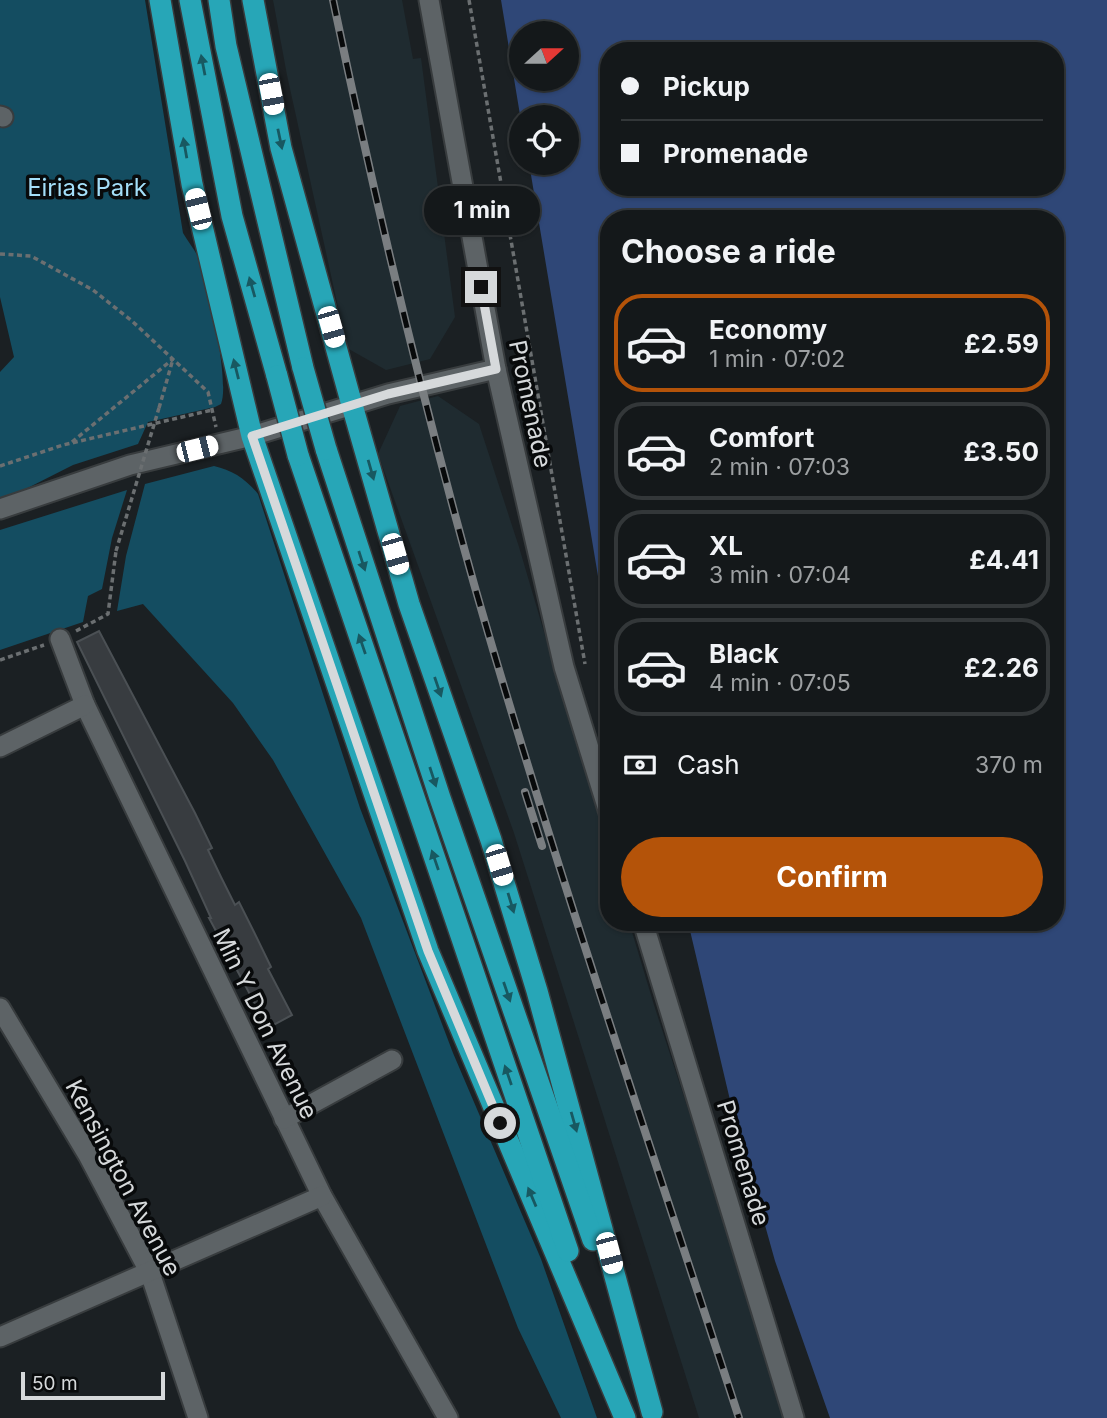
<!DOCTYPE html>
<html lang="en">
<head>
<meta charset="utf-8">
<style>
  :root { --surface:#14181a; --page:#1d2123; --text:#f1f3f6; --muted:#9da0a2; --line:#333739; --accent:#b45309 }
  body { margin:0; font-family:Inter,sans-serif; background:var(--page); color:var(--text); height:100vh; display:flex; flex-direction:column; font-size:26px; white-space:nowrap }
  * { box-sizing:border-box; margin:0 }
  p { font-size:23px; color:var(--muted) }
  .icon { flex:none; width:38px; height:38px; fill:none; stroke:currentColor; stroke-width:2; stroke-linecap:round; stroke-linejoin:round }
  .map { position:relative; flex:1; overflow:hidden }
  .details { position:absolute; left:600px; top:210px; width:464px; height:721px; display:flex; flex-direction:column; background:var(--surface); border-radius:28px; box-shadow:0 2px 5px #0004,0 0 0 2px var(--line) }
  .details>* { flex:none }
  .banner { position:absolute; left:600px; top:42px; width:464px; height:154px; border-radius:28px; box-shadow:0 2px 5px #0004,0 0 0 2px var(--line); display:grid; align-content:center; height:154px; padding:0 21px; background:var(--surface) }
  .needle { width:46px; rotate:69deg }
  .buttons { position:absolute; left:509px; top:21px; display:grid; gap:14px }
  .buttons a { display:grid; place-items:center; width:70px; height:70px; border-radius:50%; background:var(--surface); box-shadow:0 2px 5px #0004,0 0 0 2px var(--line); font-size:35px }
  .scale { position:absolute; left:21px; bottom:18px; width:144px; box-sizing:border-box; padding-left:7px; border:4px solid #d6d9db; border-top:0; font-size:19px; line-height:24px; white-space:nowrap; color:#d6d9db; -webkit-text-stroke:5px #080a0b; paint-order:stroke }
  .end { position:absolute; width:32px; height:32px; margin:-16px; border:9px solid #d6d9db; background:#111; box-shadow:0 0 0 4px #111 }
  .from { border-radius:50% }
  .bubble { position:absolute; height:49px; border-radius:24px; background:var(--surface); box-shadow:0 2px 5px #0004,0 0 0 2px var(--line); font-size:23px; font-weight:700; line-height:49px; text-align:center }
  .car { position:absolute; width:21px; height:42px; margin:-21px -10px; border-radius:9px; box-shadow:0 0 5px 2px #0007; background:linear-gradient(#fff 24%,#345 0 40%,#fff 0 76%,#345 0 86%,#fff 0) }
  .banner b { display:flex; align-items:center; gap:24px; height:66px; font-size:26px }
  .banner b+b { border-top:2px solid var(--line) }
  .banner i { width:18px; height:18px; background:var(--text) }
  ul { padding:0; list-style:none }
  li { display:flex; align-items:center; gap:21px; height:98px; margin:0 14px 10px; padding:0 7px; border:4px solid var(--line); border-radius:28px }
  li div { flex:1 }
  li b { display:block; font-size:26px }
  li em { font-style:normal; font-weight:700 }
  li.on { border-color:var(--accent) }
  li>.icon { width:63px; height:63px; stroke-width:1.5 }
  h2 { padding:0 21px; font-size:32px; line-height:84px }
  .pay { display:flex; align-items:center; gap:18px; height:77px; padding:0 21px; font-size:26px }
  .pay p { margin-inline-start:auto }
  .action { display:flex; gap:14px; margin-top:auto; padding:14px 21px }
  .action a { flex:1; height:80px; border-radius:42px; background:var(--accent); color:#fff; font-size:28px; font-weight:700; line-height:80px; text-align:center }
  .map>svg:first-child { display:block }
  .built { fill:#1f2b30 }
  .green { fill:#144d61 }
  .water { fill:#2f4777; fill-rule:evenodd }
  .building { fill:#383c40; stroke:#4b5054; stroke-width:2 }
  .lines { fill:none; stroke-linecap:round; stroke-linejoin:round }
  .minor-casing { stroke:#383c3e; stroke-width:23 }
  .highway-casing { stroke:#383c3e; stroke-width:24 }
  .path { stroke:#6b6f71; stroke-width:3.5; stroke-dasharray:5 3.5; stroke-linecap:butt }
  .minor { stroke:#5d6366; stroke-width:19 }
  .highway { stroke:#27a6b7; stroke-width:21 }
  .rail-casing { stroke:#7a7e81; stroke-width:8 }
  .rail { stroke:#080a0b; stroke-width:5; stroke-dasharray:16; stroke-linecap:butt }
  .highway-bridge-casing { stroke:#383c3e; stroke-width:24; stroke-linecap:butt }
  .path-bridge { stroke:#6b6f71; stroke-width:3.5; stroke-dasharray:5 3.5; stroke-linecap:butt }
  .highway-bridge { stroke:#27a6b7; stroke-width:21 }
  .oneway { fill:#185861 }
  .route { stroke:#d6d9db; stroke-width:9 }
  .labels { text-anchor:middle; stroke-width:7; stroke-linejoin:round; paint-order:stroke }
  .park-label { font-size:24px; fill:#a4dff9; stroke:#080a0b }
  .street-label { font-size:24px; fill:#d6d9db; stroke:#080a0b }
</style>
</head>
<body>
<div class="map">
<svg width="1107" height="1418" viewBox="0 0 1107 1418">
  <rect width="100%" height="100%" fill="#1b2023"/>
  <g class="built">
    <path d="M273,0H402L413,59L421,58L455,317L430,359L386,370L347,348L287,75Z"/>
    <path d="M438,396L479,424L519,547L609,853V922H629L654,1005L789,1418H699L514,833L378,454L400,406Z"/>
  </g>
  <g class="green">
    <path d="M0,0H145L183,233C188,242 196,251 200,261C209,285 230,383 221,404L215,407L148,422L138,444L73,465L0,502V372L14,357L0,297Z"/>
    <path d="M214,466C232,470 246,479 258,494L360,808L453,1053L541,1259L597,1418H561L518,1328L361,918L273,760L233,703L143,604L117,611L126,556L145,484Z"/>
    <path d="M127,490L112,538L102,589L88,596L83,622L0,650V530Z"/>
  </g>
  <path class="water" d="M501,0H1107V1418H830L775,1261L730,1100L688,922H1055V219H609V642L529,163H567V117H522L521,121ZM522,33H567V79H522ZM609,51H1055V187H609Z"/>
  <path class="building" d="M99,631L195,813L212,848L208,850L221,877L235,905L239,902L254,932L271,967L268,969L292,1015L268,1028L209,918H211L185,861L77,642Z"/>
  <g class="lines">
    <g class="minor-casing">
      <g id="minor">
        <path d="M429,0L496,369L564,667L609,813"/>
        <path d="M0,116L3,117"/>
        <path d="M0,509L130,465L252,436L388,394L496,369"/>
        <path d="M60,639L85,705L322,1196L448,1418"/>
        <path d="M0,747L85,705"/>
        <path d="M643,922L794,1418"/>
        <path d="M0,1008L88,1155L150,1273L198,1418"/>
        <path d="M284,1119L392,1060"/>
        <path d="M0,1337L322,1196"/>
      </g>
    </g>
    <g class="highway-casing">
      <g id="highway">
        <path d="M160,0L192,184L252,436L428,951L625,1418"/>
        <path d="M190,0L232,216L277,376"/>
        <path d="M219,0L226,46L303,368"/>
        <path d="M253,0L281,148L352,405L409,604L491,840L537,991L652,1412"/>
        <path d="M326,449L440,798L593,1240"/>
        <path d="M298,455L568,1251"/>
      </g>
    </g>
    <g class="path">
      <path d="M469,0L585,664"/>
      <path d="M0,254L31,256L93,290L132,321L208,392L216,427"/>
      <path d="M159,408L173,359"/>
      <path d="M72,442L173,359"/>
      <path d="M0,466L63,445L212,410"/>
      <path d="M76,631L108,614L116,551"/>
      <path d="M0,660L44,645"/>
    </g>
    <use href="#minor" class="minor"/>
    <use href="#highway" class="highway"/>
    <g class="rail-casing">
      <g id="rail">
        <path d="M333,0C374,196 420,391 474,584C554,864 649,1141 739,1418"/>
        <path d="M525,792L542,846"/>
      </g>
    </g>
    <use href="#rail" class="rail"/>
    <g class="highway-bridge-casing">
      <g id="highway-bridge">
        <path d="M303,368L326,449"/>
        <path d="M277,376L298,455"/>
      </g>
    </g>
    <path class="path-bridge" d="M116,551L159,408"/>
    <use href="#highway-bridge" class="highway-bridge"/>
  </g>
  <defs><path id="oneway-solid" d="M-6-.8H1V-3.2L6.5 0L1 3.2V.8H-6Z" transform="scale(1.75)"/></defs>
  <g class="oneway">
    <use href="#oneway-solid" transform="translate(203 65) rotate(-101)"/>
    <use href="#oneway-solid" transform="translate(280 139) rotate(78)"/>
    <use href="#oneway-solid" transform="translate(185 148) rotate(-100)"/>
    <use href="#oneway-solid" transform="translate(252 287) rotate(-106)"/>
    <use href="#oneway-solid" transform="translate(236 369) rotate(-104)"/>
    <use href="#oneway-solid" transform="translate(371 470) rotate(74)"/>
    <use href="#oneway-solid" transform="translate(362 561) rotate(72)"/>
    <use href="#oneway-solid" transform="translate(362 644) rotate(-109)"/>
    <use href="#oneway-solid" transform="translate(438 687) rotate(71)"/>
    <use href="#oneway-solid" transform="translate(433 777) rotate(72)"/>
    <use href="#oneway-solid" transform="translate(435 860) rotate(-109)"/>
    <use href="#oneway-solid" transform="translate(511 903) rotate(73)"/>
    <use href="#oneway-solid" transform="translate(507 992) rotate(71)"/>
    <use href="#oneway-solid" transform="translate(508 1075) rotate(-109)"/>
    <use href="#oneway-solid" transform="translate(574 1122) rotate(74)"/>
    <use href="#oneway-solid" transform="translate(532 1197) rotate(-113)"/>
  </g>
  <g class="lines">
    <path class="route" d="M481,287L496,369L388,394L252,436L428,951L500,1123"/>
  </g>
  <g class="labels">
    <g class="park-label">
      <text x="87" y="196">Eirias Park</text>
    </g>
    <g class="street-label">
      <text transform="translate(530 404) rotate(78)" y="8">Promenade</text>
      <text transform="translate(265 1024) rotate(64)" y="8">Min Y Don Avenue</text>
      <text transform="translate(743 1163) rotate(73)" y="8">Promenade</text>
      <text transform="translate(123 1178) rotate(62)" y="8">Kensington Avenue</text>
    </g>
  </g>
</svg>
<div class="buttons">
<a><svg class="needle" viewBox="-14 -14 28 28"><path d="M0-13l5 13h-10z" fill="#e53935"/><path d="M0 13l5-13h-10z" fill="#9da0a2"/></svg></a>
<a><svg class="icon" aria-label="locate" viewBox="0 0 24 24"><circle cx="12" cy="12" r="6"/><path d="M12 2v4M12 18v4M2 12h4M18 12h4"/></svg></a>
</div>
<div class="scale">50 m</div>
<i class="end from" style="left:500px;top:1123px"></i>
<i class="end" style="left:481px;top:287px"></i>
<div class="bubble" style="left:424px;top:186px;width:116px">1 min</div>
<i class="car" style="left:271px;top:94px;rotate:169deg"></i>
<i class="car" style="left:198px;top:209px;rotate:346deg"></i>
<i class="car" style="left:331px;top:327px;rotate:164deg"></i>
<i class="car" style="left:197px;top:449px;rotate:76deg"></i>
<i class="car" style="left:395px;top:554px;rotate:164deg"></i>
<i class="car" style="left:499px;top:865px;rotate:163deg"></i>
<i class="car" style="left:609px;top:1253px;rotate:165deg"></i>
<div class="banner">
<b><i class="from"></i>Pickup</b>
<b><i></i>Promenade</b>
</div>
<section class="details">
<h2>Choose a ride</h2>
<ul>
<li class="on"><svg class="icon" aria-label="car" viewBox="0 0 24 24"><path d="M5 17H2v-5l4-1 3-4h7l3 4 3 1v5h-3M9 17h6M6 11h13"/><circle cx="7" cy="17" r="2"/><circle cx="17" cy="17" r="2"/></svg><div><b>Economy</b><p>1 min · 07:02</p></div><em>£2.59</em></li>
<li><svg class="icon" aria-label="car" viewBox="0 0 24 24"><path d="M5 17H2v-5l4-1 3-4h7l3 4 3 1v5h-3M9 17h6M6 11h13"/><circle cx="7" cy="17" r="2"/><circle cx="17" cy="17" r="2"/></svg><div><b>Comfort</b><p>2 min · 07:03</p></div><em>£3.50</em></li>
<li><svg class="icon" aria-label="car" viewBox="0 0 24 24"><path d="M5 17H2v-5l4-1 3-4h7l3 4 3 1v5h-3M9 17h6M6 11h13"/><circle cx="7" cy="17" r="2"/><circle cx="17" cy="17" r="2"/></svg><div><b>XL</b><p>3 min · 07:04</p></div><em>£4.41</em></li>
<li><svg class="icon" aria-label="car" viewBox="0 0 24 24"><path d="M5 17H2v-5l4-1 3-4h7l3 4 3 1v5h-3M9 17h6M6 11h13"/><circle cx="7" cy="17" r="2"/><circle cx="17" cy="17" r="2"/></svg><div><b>Black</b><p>4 min · 07:05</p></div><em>£2.26</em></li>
</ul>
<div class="pay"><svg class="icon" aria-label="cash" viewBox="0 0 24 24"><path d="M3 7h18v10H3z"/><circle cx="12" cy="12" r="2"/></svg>Cash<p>370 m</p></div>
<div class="action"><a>Confirm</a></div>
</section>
</div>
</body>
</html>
